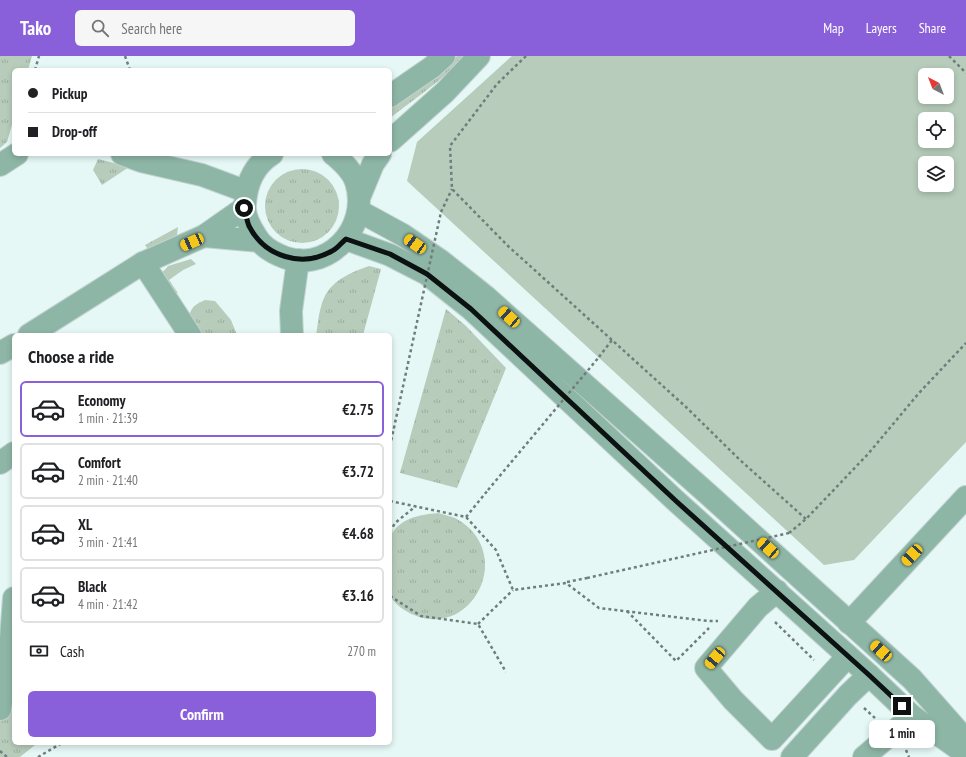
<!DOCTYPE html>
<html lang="en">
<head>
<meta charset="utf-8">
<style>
  :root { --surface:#fff; --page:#f6f6f6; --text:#202124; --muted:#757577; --line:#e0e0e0; --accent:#8a60da }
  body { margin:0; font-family:"PT Sans Narrow",sans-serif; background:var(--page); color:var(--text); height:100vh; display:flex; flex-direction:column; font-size:15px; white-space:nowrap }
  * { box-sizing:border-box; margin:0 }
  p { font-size:13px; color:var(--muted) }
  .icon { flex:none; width:22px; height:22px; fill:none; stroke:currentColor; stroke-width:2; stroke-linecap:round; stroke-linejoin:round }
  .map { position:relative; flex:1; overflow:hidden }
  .sheet { position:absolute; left:12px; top:277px; width:380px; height:412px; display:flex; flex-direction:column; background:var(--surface); border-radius:6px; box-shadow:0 2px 6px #0003 }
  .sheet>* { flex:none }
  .guide { position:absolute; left:12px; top:12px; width:380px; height:88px; border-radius:6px; box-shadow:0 2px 6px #0003; display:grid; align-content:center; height:88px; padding:0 16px; background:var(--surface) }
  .needle { width:26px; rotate:318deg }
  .fabs { position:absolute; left:918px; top:12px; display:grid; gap:8px }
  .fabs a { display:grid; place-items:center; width:36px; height:36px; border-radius:6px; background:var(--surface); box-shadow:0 2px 6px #0003; font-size:20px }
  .end { position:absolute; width:18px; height:18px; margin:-9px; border:5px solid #0b1211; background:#fff; box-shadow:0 0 0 2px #fff }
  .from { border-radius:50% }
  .bubble { position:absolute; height:28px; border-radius:6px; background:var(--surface); box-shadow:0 2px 6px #0003; font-size:13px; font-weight:600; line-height:28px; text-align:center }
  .car { position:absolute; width:12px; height:24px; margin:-12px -6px; border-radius:5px; box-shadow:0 0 3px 1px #0007; background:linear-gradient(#f5c518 24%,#345 0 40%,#f5c518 0 76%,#345 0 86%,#f5c518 0) }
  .guide b { display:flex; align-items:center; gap:14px; height:38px; font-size:15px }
  .guide b+b { border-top:1px solid var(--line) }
  .guide i { width:10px; height:10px; background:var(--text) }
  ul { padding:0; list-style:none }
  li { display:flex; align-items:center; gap:12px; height:56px; margin:0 8px 6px; padding:0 8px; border:2px solid var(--line); border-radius:6px }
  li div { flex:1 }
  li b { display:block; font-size:15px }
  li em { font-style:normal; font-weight:600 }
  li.on { border-color:var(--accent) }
  li>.icon { width:36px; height:36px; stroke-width:1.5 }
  h2 { padding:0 16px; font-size:18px; line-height:48px }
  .pay { display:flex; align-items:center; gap:10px; height:44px; padding:0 16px; font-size:15px }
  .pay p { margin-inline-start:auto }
  .action { display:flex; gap:8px; margin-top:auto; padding:8px 16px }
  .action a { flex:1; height:46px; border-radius:6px; background:var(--accent); color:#fff; font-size:16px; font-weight:600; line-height:46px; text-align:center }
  header { display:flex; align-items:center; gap:24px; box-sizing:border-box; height:56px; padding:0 20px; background:var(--accent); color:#fff }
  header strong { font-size:19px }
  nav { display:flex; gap:22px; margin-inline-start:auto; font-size:14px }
  .search { width:280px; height:36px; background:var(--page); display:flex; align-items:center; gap:10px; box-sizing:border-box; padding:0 14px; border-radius:6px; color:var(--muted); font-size:15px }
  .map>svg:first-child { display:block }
  .grass { fill:url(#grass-tufts) }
  .pitch { fill:#b7ccba; fill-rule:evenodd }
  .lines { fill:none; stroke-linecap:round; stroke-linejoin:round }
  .minor-casing { stroke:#c2d3d1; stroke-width:24 }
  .path { stroke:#717d7c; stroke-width:2.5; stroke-dasharray:3 3; stroke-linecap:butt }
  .minor { stroke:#8eb6a7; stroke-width:22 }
  .path-bridge { stroke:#717d7c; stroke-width:2.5; stroke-dasharray:3 3; stroke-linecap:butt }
  .route { stroke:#0b1211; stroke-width:5 }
</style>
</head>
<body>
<header>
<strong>Tako</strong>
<div class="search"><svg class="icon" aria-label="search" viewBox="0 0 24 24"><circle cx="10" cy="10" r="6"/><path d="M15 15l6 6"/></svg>Search here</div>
<nav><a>Map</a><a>Layers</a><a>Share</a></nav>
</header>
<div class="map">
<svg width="966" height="701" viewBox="0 0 966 701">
  <defs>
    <pattern id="grass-tufts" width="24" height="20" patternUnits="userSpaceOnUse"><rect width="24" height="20" fill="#b7ccba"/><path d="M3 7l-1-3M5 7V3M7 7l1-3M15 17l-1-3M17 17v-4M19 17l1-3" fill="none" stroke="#9cae9f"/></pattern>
  </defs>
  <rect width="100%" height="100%" fill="#e5f8f6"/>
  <g class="grass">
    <path d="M0,0H32L28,14H14V62L7,86L0,92Z"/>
    <path d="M457,0H466C442,24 416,42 390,62V53L442,15Z"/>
    <path d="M98,103L129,111L102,129L93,114Z"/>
    <circle cx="302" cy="150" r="37"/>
    <path d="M178,171L177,179L149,195L145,189Z"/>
    <path d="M191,203L196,208L183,214L169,224L178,237L174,236L166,224L163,216L168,210Z"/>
    <path d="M369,210L381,213L363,279H316C318,270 318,260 321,251C327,226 347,218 369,210Z"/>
    <path d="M205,244L215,245L231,264L237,279L202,278L199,274L198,269L189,260C192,250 196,248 205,244Z"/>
    <path d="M446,253L466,270L506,312L457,432L400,417Z"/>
    <path d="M438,457C444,459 450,460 455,462C517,495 473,584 414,559C404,555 396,549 390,540V480C401,462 418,459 438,457Z"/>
    <path d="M14,561V687H40L35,689L20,701H0V570Z"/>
  </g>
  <path class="pitch" d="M512,0H966V386L854,504L824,509L407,125L417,86ZM925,19H947V41H925ZM925,63H947V85H925ZM925,107H947V129H925Z"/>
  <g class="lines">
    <g class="minor-casing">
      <g id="minor">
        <path d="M390,40L432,11L444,0"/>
        <path d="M390,85L445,36L479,0"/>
        <path d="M122,98L141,105L202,119L245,135"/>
        <path d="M272,98C253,110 246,128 245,149C244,160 250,171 256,180C261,189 270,195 279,199C325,221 371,173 356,126C352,114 342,106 333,98"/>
        <path d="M0,109L17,98"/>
        <path d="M359,142L373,108L380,98"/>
        <path d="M244,152L204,180L259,185"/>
        <path d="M359,155L403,179L441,205L485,240L709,439L912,623L966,684"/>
        <path d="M346,183L390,199L427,218L471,253L676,445L869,619L912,660L966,698"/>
        <path d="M143,207L190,279"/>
        <path d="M29,279L143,207L204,180"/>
        <path d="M292,279L291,255L298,204"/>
        <path d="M0,297L14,289"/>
        <path d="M0,407L14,397"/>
        <path d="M777,535L758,551L706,612L733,644L772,683L848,600"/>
        <path d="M849,567L966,441"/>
        <path d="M0,653L11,582L14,542"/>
        <path d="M792,701L848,639L869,619"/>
        <path d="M864,701L912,660"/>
      </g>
    </g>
    <g class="path">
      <path d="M125,0L130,14"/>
      <path d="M526,0L497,28L450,90L452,133L508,190L686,351L740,404L806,463"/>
      <path d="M949,0L966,17"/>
      <path d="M35,14L39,0"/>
      <path d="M441,156L452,133"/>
      <path d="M599,301L612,284"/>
      <path d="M390,445L466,461L496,494L513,534L566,527L599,552L708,565H718"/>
      <path d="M466,461L488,434"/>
      <path d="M390,476L395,467L416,450"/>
      <path d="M789,477L806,463L868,398L919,337L966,287"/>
      <path d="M567,526L587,522"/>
      <path d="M390,540L421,560L478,568L506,616"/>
      <path d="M627,555L676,605L709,572"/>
      <path d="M775,566L814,604"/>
      <path d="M478,568L513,534"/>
      <path d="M864,652L875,662"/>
      <path d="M906,694L909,701"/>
      <path d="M0,695L7,701"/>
      <path d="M38,701L62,687"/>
    </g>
    <use href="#minor" class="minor"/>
    <g class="path-bridge">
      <path d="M390,390L441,156"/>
      <path d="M488,434L599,301"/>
      <path d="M587,522L789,477"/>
    </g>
  </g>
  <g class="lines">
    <path class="route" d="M244,152C246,158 247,165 249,170C265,201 302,212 332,195C337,193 341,187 346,183L390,198L427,218L471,253L676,445L869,619L902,650"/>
  </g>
</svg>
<div class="fabs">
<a><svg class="needle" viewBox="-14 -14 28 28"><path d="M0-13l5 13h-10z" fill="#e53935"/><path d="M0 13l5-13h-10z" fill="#757577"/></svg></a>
<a><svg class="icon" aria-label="locate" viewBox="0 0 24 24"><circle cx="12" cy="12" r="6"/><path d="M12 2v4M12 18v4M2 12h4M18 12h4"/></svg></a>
<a><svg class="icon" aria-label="layers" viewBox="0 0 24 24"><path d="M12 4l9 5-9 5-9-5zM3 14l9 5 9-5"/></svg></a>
</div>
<i class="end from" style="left:244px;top:152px"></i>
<i class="end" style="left:902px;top:650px"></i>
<div class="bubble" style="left:869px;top:664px;width:66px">1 min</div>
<i class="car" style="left:192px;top:186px;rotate:246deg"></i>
<i class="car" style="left:415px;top:188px;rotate:305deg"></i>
<i class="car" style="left:509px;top:261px;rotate:312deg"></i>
<i class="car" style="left:768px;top:492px;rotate:312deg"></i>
<i class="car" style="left:912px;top:499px;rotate:223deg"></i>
<i class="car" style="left:881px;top:595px;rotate:312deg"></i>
<i class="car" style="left:715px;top:602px;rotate:220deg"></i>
<div class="guide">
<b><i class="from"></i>Pickup</b>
<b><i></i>Drop-off</b>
</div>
<section class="sheet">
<h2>Choose a ride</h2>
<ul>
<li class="on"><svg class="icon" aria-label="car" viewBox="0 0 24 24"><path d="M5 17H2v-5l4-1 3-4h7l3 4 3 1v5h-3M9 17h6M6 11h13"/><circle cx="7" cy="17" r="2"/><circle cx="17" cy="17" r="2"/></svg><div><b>Economy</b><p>1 min · 21:39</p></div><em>€2.75</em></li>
<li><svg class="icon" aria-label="car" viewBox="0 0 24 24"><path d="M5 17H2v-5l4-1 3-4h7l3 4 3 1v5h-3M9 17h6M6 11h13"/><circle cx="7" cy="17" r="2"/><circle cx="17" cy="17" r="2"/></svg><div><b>Comfort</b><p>2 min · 21:40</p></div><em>€3.72</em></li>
<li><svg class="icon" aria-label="car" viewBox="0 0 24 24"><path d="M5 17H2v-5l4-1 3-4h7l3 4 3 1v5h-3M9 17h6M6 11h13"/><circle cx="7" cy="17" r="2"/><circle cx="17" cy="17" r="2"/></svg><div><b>XL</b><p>3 min · 21:41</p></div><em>€4.68</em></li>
<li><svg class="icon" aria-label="car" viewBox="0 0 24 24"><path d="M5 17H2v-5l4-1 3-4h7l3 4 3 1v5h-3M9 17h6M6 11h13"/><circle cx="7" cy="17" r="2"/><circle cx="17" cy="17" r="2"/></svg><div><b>Black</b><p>4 min · 21:42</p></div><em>€3.16</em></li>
</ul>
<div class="pay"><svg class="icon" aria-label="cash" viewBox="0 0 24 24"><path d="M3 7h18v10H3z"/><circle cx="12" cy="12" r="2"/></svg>Cash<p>270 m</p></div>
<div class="action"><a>Confirm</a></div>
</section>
</div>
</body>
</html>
